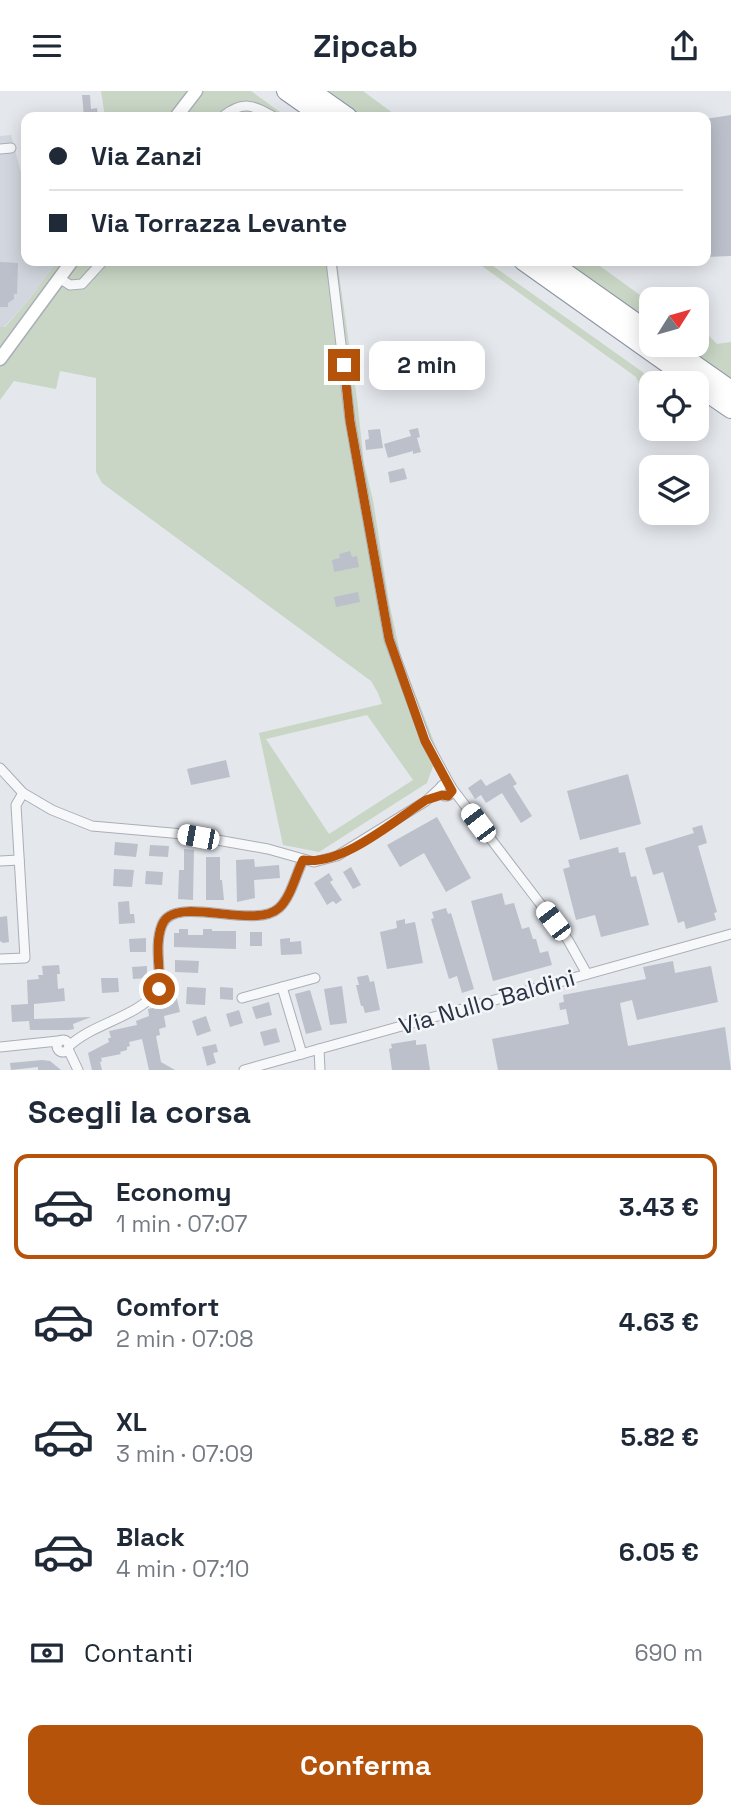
<!DOCTYPE html>
<html lang="it">
<head>
<meta charset="utf-8">
<style>
  :root { --surface:#fff; --page:#f2f2f3; --text:#1f2937; --muted:#747a83; --line:#e0e1e3; --accent:#b45309 }
  body { margin:0; font-family:"Space Grotesk",sans-serif; background:var(--page); color:var(--text); height:100vh; display:flex; flex-direction:column; font-size:26px; white-space:nowrap }
  * { box-sizing:border-box; margin:0 }
  p { font-size:23px; color:var(--muted) }
  .icon { flex:none; width:38px; height:38px; fill:none; stroke:currentColor; stroke-width:2; stroke-linecap:round; stroke-linejoin:round }
  .map { position:relative; height:979px; overflow:hidden }
  .panel { display:flex; flex-direction:column; background:var(--surface); flex:1 }
  .panel>* { flex:none }
  .top-card { position:absolute; left:21px; top:21px; width:690px; height:154px; border-radius:14px; box-shadow:0 4px 18px #0003; display:grid; align-content:center; height:154px; padding:0 28px; background:var(--surface) }
  .needle { width:46px; rotate:53deg }
  .fabs { position:absolute; left:639px; top:196px; display:grid; gap:14px }
  .fabs a { display:grid; place-items:center; width:70px; height:70px; border-radius:14px; background:var(--surface); box-shadow:0 4px 18px #0003; font-size:35px }
  .end { position:absolute; width:32px; height:32px; margin:-16px; border:9px solid #b45309; background:#fff; box-shadow:0 0 0 4px #fff }
  .from { border-radius:50% }
  .bubble { position:absolute; height:49px; border-radius:14px; background:var(--surface); box-shadow:0 4px 18px #0003; font-size:23px; font-weight:700; line-height:49px; text-align:center }
  .car { position:absolute; width:21px; height:42px; margin:-21px -10px; border-radius:9px; box-shadow:0 0 5px 2px #0007; background:linear-gradient(#fff 24%,#345 0 40%,#fff 0 76%,#345 0 86%,#fff 0) }
  .top-card b { display:flex; align-items:center; gap:24px; height:66px; font-size:26px }
  .top-card b+b { border-top:2px solid var(--line) }
  .top-card i { width:18px; height:18px; background:var(--text) }
  ul { padding:0; list-style:none }
  li { display:flex; align-items:center; gap:21px; height:105px; margin:0 14px 10px; padding:0 14px; border:4px solid transparent; border-radius:14px }
  li div { flex:1 }
  li b { display:block; font-size:26px }
  li em { font-style:normal; font-weight:700 }
  li.on { border-color:var(--accent) }
  li>.icon { width:63px; height:63px; stroke-width:1.5 }
  h2 { padding:0 28px; font-size:32px; line-height:84px }
  .pay { display:flex; align-items:center; gap:18px; height:77px; padding:0 28px; font-size:26px }
  .pay p { margin-inline-start:auto }
  .action { display:flex; gap:14px; margin-top:auto; padding:14px 28px }
  .action a { flex:1; height:80px; border-radius:14px; background:var(--accent); color:#fff; font-size:28px; font-weight:700; line-height:80px; text-align:center }
  header { display:flex; justify-content:space-between; align-items:center; height:91px; padding:0 28px; background:var(--surface); font-size:32px; font-weight:700 }
  .map>svg:first-child { display:block }
  .built { fill:#d2d6de }
  .green { fill:#c9d6c5; fill-rule:evenodd }
  .building { fill:#bbc0ca }
  .lines { fill:none; stroke-linecap:round; stroke-linejoin:round }
  .street-casing { stroke:#a9aeb7; stroke-width:11 }
  .secondary-casing { stroke:#a9aeb7; stroke-width:15 }
  .highway-casing { stroke:#8b94a3; stroke-width:20 }
  .street { stroke:#f7f8fa; stroke-width:9 }
  .secondary { stroke:#fff; stroke-width:12 }
  .highway { stroke:#fff; stroke-width:18 }
  .route { stroke:#b45309; stroke-width:9 }
  .labels { text-anchor:middle; stroke-width:5; stroke-linejoin:round; paint-order:stroke }
  .street-label { font-size:24px; fill:#2b3445; stroke:#f4f6f9 }
</style>
</head>
<body>
<header><svg class="icon" aria-label="menu" viewBox="0 0 24 24"><path d="M4 6h16M4 12h16M4 18h16"/></svg>Zipcab<svg class="icon" aria-label="share" viewBox="0 0 24 24"><path d="M12 15V3M7 8l5-5 5 5M5 13v7h14v-7"/></svg></header>
<div class="map">
<svg width="731" height="979" viewBox="0 0 731 979">
  <rect width="100%" height="100%" fill="#e4e7ec"/>
  <path class="built" d="M11,44L26,100V170H57L28,210L4,236H0V45Z"/>
  <g class="green">
    <path d="M101,0H251L287,26H105Z"/>
    <path d="M325,0H363L398,26H362Z"/>
    <path d="M57,170H337L357,308L364,372L373,409L389,511L401,566L438,661L427,692L319,761L283,754L259,642L382,613L378,602L371,590L102,392L96,381V287L60,280L56,298L14,290L0,309V236H5L28,210ZM367,624L413,689L329,743L266,648Z"/>
    <path d="M475,170H486L658,292H651V303L644,304L636,286Z"/>
    <path d="M565,170H593L651,212V231Z"/>
    <path d="M697,233L717,253L731,251V287L684,254H696Z"/>
  </g>
  <g class="building">
    <path d="M82,4H90L91,18L97,17L98,26H84Z"/>
    <path d="M731,24V165L705,166V28Z"/>
    <path d="M0,171L18,172L17,203H14V208L8,212V216H0Z"/>
    <path d="M418,337L420,346L417,347L421,361L413,363V360L388,367L384,353L411,345L409,339Z"/>
    <path d="M380,338L383,357L366,359L365,349L369,348L368,339Z"/>
    <path d="M404,377L407,388L390,392L388,381Z"/>
    <path d="M350,460L352,466L357,465L359,476L334,481L332,469L340,467L339,463Z"/>
    <path d="M358,501L360,511L336,516L334,506Z"/>
    <path d="M226,669L230,686L191,694L187,678Z"/>
    <path d="M510,682L517,693L513,695L532,725L521,732L502,702L486,712L481,704L475,708L468,697L481,688L486,695Z"/>
    <path d="M628,683L641,733L580,749L567,700Z"/>
    <path d="M437,726L471,787L446,801L424,762L400,776L387,754Z"/>
    <path d="M702,734L707,752L698,755L717,821L714,822L716,829L686,838L684,830L678,832L663,781L653,784L645,757L694,742L692,737Z"/>
    <path d="M115,751L138,753L136,766L114,764Z"/>
    <path d="M150,754L169,755L168,766L149,765Z"/>
    <path d="M618,756L619,762L625,761L631,786L636,785L649,834L601,846L595,824L576,829L563,778L570,776L568,769Z"/>
    <path d="M184,758L194,759L193,809L178,808L179,782V779H184Z"/>
    <path d="M206,766H220V789H222L224,809H206Z"/>
    <path d="M254,768L255,776L279,774L280,787L254,789L255,807L237,811L236,769Z"/>
    <path d="M351,776L361,794L353,798L343,781Z"/>
    <path d="M114,778L134,779L132,796L113,795Z"/>
    <path d="M146,780L163,781L162,794L145,793Z"/>
    <path d="M329,782L333,789L330,791L342,809L336,813L333,810L327,814L314,792Z"/>
    <path d="M502,802L505,814L514,812L522,838L529,836L533,848H536L540,862L548,860L552,874L493,890L471,810Z"/>
    <path d="M129,810L130,823H134L135,832L119,833L118,811Z"/>
    <path d="M446,817L448,823L451,822L474,898L462,902L457,885L449,888L431,828L434,827L432,821Z"/>
    <path d="M7,825L9,851L3,852L0,850V826Z"/>
    <path d="M405,828V833L415,831L423,872L387,878L380,841L397,837L396,830Z"/>
    <path d="M179,838H188V844H203V838H212V840H236V858L174,856V842H179Z"/>
    <rect x="250" y="841" width="12" height="14"/>
    <path d="M146,847V861H130L129,848Z"/>
    <path d="M290,847V851L301,850L302,863L281,864L280,848Z"/>
    <path d="M175,869L199,870L198,882L175,881Z"/>
    <path d="M673,870L675,882L711,875L718,911L637,929L632,909L620,912L628,955L725,936L731,979H498L492,948L569,933L566,918L560,919L559,912L564,911L563,904L646,888L643,876Z"/>
    <path d="M59,874L60,883H57L58,898L64,897L65,910L34,913V928L91,926L73,933L74,938L69,939H30L29,930L12,931L11,914L28,913L27,889L39,888L38,884H43L42,875Z"/>
    <path d="M147,875V887L133,888L132,876Z"/>
    <path d="M368,884L370,891L374,890L380,919L365,922L363,915H361L356,894H359L357,886Z"/>
    <path d="M101,887H118L119,901L102,902Z"/>
    <path d="M342,895L347,932L330,934L324,898Z"/>
    <path d="M187,896L206,897L205,914L186,913Z"/>
    <path d="M220,896L233,897V909L220,908Z"/>
    <path d="M310,899L322,939L306,943L295,903Z"/>
    <path d="M176,904L180,921L164,925L166,936L159,938L160,944L156,945L161,971L175,979H149L142,948L129,951L130,955L127,956V959L120,961L121,963L101,967L102,970L100,971L102,979H92L88,962L109,951L108,947H111L109,940L137,934L136,930L149,925L148,918L166,914L164,907Z"/>
    <path d="M269,911L272,924L256,928L252,916Z"/>
    <path d="M239,919L243,932L230,936L226,923Z"/>
    <path d="M206,925L211,940L197,945L192,930Z"/>
    <path d="M276,937L280,951L264,955L260,941Z"/>
    <path d="M416,949V954L426,953L430,979H392L389,958L392,957L391,953Z"/>
    <path d="M216,953L218,961L213,962L216,972L207,975L202,956Z"/>
    <path d="M42,969L50,970L61,979H38V976L11,979L10,972Z"/>
  </g>
  <g class="lines">
    <g class="street-casing">
      <g id="street">
        <path d="M222,26C243,9 253,14 274,26"/>
        <path d="M0,58L11,57"/>
        <path d="M331,170L350,329L389,548L426,650L450,694"/>
        <path d="M59,187L70,194L82,193L103,170"/>
        <path d="M0,677L23,702L52,719L92,735L183,743L268,758L314,771L337,765L426,710L440,697"/>
        <circle cx="446" cy="699" r="6"/>
        <path d="M451,696L568,849L587,883"/>
        <path d="M0,770L19,769"/>
        <path d="M0,868L25,867L16,714L23,702"/>
        <path d="M282,896L302,963"/>
        <path d="M242,907L315,887"/>
        <circle cx="63" cy="955" r="6"/>
        <path d="M69,955C95,931 137,927 159,898C161,877 154,854 162,834C174,802 254,840 279,817C291,806 296,783 303,769"/>
        <path d="M0,956L58,950"/>
        <path d="M68,958L78,979"/>
        <path d="M319,958L320,979"/>
        <path d="M244,979L731,843"/>
      </g>
    </g>
    <g class="secondary-casing">
      <g id="secondary">
        <path d="M176,26L196,0"/>
        <path d="M0,268L72,170"/>
      </g>
    </g>
    <g class="highway-casing">
      <g id="highway">
        <path d="M286,0L323,26"/>
        <path d="M311,0L348,26"/>
        <path d="M523,170L695,292"/>
        <path d="M549,170L651,242"/>
        <path d="M667,254L731,299"/>
        <path d="M696,294L731,318"/>
      </g>
    </g>
    <use href="#street" class="street"/>
    <use href="#secondary" class="secondary"/>
    <use href="#highway" class="highway"/>
  </g>
  <g class="lines">
    <path class="route" d="M159,898C161,877 154,854 162,834C174,802 254,840 279,817C291,806 296,783 303,769C342,775 394,730 426,709L442,704L448,705L452,700L425,650L389,548L350,330L344,274"/>
  </g>
  <g class="labels">
    <g class="street-label">
      <text transform="translate(487 911) rotate(-16)" y="8">Via Nullo Baldini</text>
    </g>
  </g>
</svg>
<div class="fabs">
<a><svg class="needle" viewBox="-14 -14 28 28"><path d="M0-13l5 13h-10z" fill="#e53935"/><path d="M0 13l5-13h-10z" fill="#747a83"/></svg></a>
<a><svg class="icon" aria-label="locate" viewBox="0 0 24 24"><circle cx="12" cy="12" r="6"/><path d="M12 2v4M12 18v4M2 12h4M18 12h4"/></svg></a>
<a><svg class="icon" aria-label="layers" viewBox="0 0 24 24"><path d="M12 4l9 5-9 5-9-5zM3 14l9 5 9-5"/></svg></a>
</div>
<i class="end from" style="left:159px;top:898px"></i>
<i class="end" style="left:344px;top:274px"></i>
<div class="bubble" style="left:369px;top:250px;width:116px">2 min</div>
<i class="car" style="left:478px;top:732px;rotate:323deg"></i>
<i class="car" style="left:198px;top:746px;rotate:281deg"></i>
<i class="car" style="left:553px;top:830px;rotate:323deg"></i>
<div class="top-card">
<b><i class="from"></i>Via Zanzi</b>
<b><i></i>Via Torrazza Levante</b>
</div>
</div>
<section class="panel">
<h2>Scegli la corsa</h2>
<ul>
<li class="on"><svg class="icon" aria-label="car" viewBox="0 0 24 24"><path d="M5 17H2v-5l4-1 3-4h7l3 4 3 1v5h-3M9 17h6M6 11h13"/><circle cx="7" cy="17" r="2"/><circle cx="17" cy="17" r="2"/></svg><div><b>Economy</b><p>1 min · 07:07</p></div><em>3.43 €</em></li>
<li><svg class="icon" aria-label="car" viewBox="0 0 24 24"><path d="M5 17H2v-5l4-1 3-4h7l3 4 3 1v5h-3M9 17h6M6 11h13"/><circle cx="7" cy="17" r="2"/><circle cx="17" cy="17" r="2"/></svg><div><b>Comfort</b><p>2 min · 07:08</p></div><em>4.63 €</em></li>
<li><svg class="icon" aria-label="car" viewBox="0 0 24 24"><path d="M5 17H2v-5l4-1 3-4h7l3 4 3 1v5h-3M9 17h6M6 11h13"/><circle cx="7" cy="17" r="2"/><circle cx="17" cy="17" r="2"/></svg><div><b>XL</b><p>3 min · 07:09</p></div><em>5.82 €</em></li>
<li><svg class="icon" aria-label="car" viewBox="0 0 24 24"><path d="M5 17H2v-5l4-1 3-4h7l3 4 3 1v5h-3M9 17h6M6 11h13"/><circle cx="7" cy="17" r="2"/><circle cx="17" cy="17" r="2"/></svg><div><b>Black</b><p>4 min · 07:10</p></div><em>6.05 €</em></li>
</ul>
<div class="pay"><svg class="icon" aria-label="cash" viewBox="0 0 24 24"><path d="M3 7h18v10H3z"/><circle cx="12" cy="12" r="2"/></svg>Contanti<p>690 m</p></div>
<div class="action"><a>Conferma</a></div>
</section>
</body>
</html>
